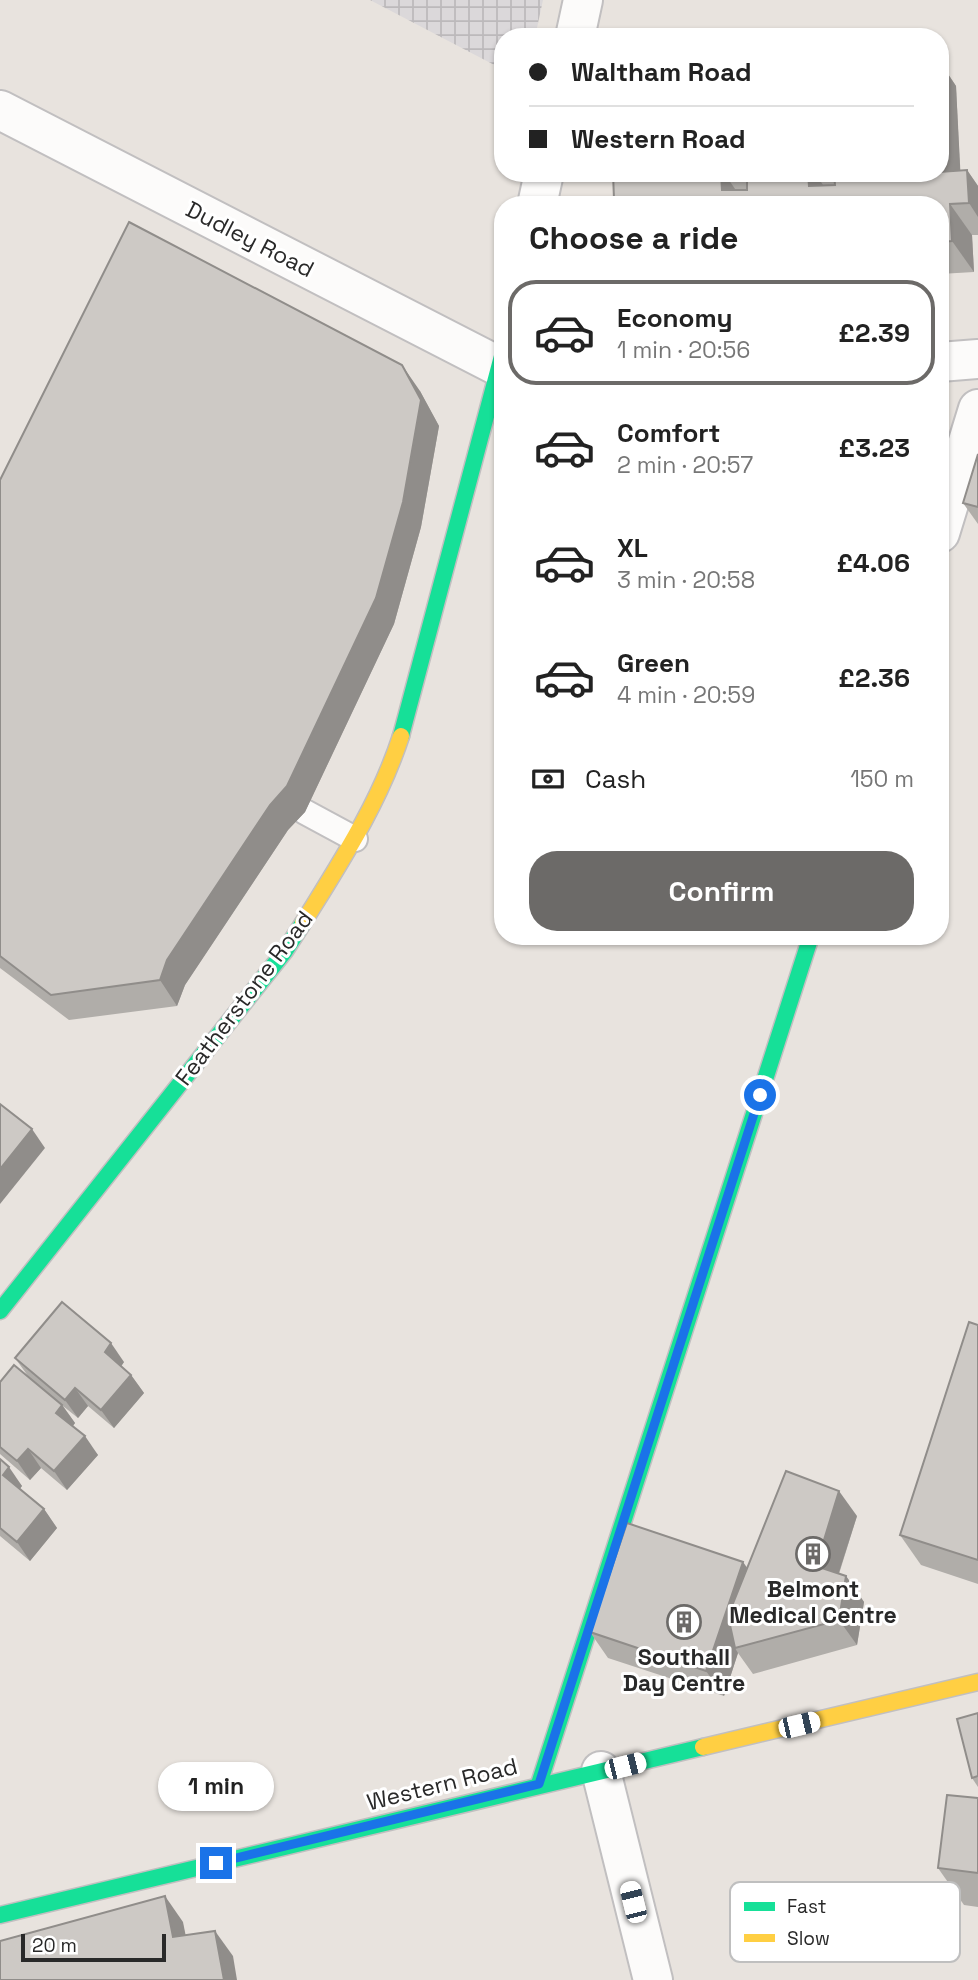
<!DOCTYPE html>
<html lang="en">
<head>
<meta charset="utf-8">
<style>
  :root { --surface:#fff; --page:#f2f2f2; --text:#222; --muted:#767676; --line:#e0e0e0; --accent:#6c6a68 }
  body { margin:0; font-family:"Space Grotesk",sans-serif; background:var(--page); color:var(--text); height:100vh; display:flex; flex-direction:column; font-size:26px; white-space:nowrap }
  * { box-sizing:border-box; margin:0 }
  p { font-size:23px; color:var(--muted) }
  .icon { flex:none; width:38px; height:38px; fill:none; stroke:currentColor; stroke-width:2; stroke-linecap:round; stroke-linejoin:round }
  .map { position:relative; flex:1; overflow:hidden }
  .panel { position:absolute; left:494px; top:196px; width:455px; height:749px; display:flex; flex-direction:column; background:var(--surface); border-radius:28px; box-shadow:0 2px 5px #0004 }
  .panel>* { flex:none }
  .top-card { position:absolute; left:494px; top:28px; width:455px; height:154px; border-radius:28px; box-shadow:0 2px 5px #0004; display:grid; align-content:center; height:154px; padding:0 35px; background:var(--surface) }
  .scale { position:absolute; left:21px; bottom:18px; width:145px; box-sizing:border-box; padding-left:7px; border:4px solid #292929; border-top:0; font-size:19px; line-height:24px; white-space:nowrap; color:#292929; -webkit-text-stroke:5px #fff; paint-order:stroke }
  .end { position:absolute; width:32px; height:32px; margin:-16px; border:9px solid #1a73e8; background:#fff; box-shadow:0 0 0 4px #fff }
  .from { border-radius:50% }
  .bubble { position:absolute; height:49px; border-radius:24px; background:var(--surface); box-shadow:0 2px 5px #0004; font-size:23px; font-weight:800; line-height:49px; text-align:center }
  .car { position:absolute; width:21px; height:42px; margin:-21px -10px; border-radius:9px; box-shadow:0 0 5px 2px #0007; background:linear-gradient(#fff 24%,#345 0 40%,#fff 0 76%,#345 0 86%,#fff 0) }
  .top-card b { display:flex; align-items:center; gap:24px; height:66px; font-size:26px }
  .top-card b+b { border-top:2px solid var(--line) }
  .top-card i { width:18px; height:18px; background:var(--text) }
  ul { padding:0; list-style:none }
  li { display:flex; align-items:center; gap:21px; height:105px; margin:0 14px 10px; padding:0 21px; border:4px solid transparent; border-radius:28px }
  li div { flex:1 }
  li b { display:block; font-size:26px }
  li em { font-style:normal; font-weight:800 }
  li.current { border-color:var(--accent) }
  li>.icon { width:63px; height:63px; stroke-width:1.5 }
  h2 { padding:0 35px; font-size:32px; line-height:84px }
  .pay { display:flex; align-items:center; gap:18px; height:77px; padding:0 35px; font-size:26px }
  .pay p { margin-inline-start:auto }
  .button { display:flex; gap:14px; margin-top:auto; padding:14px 35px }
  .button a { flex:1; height:80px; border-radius:28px; background:var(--accent); color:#fff; font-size:28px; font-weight:800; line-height:80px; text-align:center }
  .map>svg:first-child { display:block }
  .industrial { fill:url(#industrial-grid) }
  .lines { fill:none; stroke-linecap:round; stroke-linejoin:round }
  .lane-casing { stroke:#c1bfc0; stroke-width:28 }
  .street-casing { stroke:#c1bfc0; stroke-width:42 }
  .fast-casing { stroke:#c1bfc0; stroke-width:19 }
  .slow-casing { stroke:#c1bfc0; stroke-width:19 }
  .lane { stroke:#fcfbfa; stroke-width:24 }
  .street { stroke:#fcfbfa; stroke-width:38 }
  .fast { stroke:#16e098; stroke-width:16 }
  .slow { stroke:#ffcf43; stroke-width:16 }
  .wall { fill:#b0ada9 }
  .shaded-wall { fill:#908d8a }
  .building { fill:#cdc9c5; stroke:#908d8a; stroke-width:2 }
  .route { stroke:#1a73e8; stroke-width:9 }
  .labels { text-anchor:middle; stroke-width:6; stroke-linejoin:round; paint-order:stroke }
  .street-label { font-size:23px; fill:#292929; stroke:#fff }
  .poi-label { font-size:23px; font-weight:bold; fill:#292929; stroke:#fff }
  .key { fill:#fff; stroke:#bfbfbf; stroke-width:2 }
  .key-label { font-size:19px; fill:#292929 }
</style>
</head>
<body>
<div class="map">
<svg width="978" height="1980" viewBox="0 0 978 1980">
  <defs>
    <pattern id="industrial-grid" width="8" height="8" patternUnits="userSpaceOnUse" patternTransform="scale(1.75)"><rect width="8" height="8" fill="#dbd8da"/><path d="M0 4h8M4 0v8" fill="none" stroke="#bcb9bb"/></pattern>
  </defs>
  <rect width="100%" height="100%" fill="#e8e3de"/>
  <path class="industrial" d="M370,0H543L535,37H502V69Z"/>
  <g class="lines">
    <g class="lane-casing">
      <path id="lane" d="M305,812L355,839"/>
    </g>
    <g class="street-casing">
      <g id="street">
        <path d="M575,37L583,0"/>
        <path d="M0,110L500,367"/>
        <path d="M537,205L544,173"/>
        <path d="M940,362L978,359"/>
        <path d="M940,533L978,409"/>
        <path d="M601,1771L653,1980"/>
      </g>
    </g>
    <g class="fast-casing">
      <g id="fast">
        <path d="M401,736L502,356"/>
        <path d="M0,1311L285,951L303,923"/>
        <path d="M539,1784L811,936"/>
        <path d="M0,1915L703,1747"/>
      </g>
    </g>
    <g class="slow-casing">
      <g id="slow">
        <path d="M303,923C340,863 379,804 401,736"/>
        <path d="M703,1747L978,1682"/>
      </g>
    </g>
    <use href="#lane" class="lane"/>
    <use href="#street" class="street"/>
    <use href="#fast" class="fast"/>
    <use href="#slow" class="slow"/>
  </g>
  <g class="wall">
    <path d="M940,62L956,86L960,171L967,170L978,186V235H972L974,272L940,274V205L614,199L613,173H940Z"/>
    <path d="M420,391L439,426L421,527L394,624L305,812L288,830L185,985L177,1006L69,1020L0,968V480Z"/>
    <path d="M963,503L978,507V524Z"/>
    <path d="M978,1325V1584L921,1565L900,1535Z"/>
    <path d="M15,1358L124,1362L121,1366L131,1375L144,1393L114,1428L88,1406L78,1418L63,1406L75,1423L73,1426L98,1455L67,1490L41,1468L30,1480L0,1454V1382L28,1376Z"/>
    <path d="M0,1459L22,1486L19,1489L44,1509L57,1528L30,1561L0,1536Z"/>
    <path d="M857,1516L839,1574L846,1576L864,1602L857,1645L753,1674L738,1653L724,1696L608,1658L590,1632L747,1568Z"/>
    <path d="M978,1713V1787L972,1778Z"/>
    <path d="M978,1798V1907L964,1905L938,1868Z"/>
  </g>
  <g class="shaded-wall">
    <path d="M940,62L956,86L962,203L940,172Z"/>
    <path d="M967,170L978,186V217L969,203Z"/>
    <path d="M721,173H724L742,199L722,190Z"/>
    <path d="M808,173H815L829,194L809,186Z"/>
    <path d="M950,204L972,235L974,272L952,241Z"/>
    <path d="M402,365L420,391L439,426L421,527L394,624L305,812L288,830L185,985L177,1006L160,980L167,960Z"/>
    <path d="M32,1129L45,1148L0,1204V1169Z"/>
    <path d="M111,1343L124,1362L118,1371L105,1352Z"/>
    <path d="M131,1375L144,1393L114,1428L101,1410Z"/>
    <path d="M75,1388L88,1406L78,1418L65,1400Z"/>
    <path d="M62,1405L75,1423L69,1431L56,1413Z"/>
    <path d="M85,1436L98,1455L67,1490L54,1471Z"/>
    <path d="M28,1449L41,1468L30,1480L17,1461Z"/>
    <path d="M9,1467L22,1486L16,1494L3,1475Z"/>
    <path d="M839,1491L857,1516L833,1591L816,1566Z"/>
    <path d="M44,1509L57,1528L30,1561L17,1542Z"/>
    <path d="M743,1562L761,1587L735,1648L738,1653L724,1696L706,1671Z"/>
    <path d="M846,1576L864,1602L857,1645L839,1620Z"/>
    <path d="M165,1896L183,1922L191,1962L173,1937Z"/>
    <path d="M215,1931L233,1956L237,1980H224Z"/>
  </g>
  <g class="building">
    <path d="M940,170V172L967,170L969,203L950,204L952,241L940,242V205H600V200L614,199L613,173H721L722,190H747V173H808L809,186L835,185L834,173H940Z"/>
    <path d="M129,222L402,365L421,400L403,502L376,598L287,786L270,805L167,960L160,980L51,995L0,956V480Z"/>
    <path d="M978,454V507L963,503Z"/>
    <path d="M0,1104L32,1129L0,1169Z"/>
    <path d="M62,1302L111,1343L105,1352L131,1375L101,1410L75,1388L65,1400L15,1358Z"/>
    <path d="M969,1322L978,1325V1560L900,1535Z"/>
    <path d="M14,1365L62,1405L56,1413L85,1436L54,1471L28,1449L17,1461L0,1447V1382Z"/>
    <path d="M0,1459L9,1467L3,1475L44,1509L17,1542L0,1528Z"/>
    <path d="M786,1471L839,1491L816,1566L846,1576L839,1620L735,1648L728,1616Z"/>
    <path d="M627,1523L743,1562L706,1671L590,1632Z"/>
    <path d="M978,1713V1776L972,1778L957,1719Z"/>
    <path d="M947,1795L978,1798V1873L938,1868Z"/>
    <path d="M165,1896L173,1937L215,1931L224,1980H0V1941Z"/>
  </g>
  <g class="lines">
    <path class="route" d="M216,1863L539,1784L760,1095"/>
  </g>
  <defs>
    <g id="building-ring" transform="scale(1.75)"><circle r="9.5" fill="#fff" stroke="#6c6a68" stroke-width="1.5"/><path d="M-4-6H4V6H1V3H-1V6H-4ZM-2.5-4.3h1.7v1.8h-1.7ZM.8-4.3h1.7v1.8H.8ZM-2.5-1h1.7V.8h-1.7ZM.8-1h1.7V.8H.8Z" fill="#6c6a68"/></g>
  </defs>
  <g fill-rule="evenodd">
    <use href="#building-ring" x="813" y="1554"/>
    <use href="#building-ring" x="684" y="1622"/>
  </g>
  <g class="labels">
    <g class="street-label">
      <text transform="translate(250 239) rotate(27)" y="8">Dudley Road</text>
      <text transform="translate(244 998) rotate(-53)" y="8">Featherstone Road</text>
      <text transform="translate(442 1784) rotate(-14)" y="8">Western Road</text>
    </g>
    <g class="poi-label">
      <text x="813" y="1597">Belmont<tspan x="813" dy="26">Medical Centre</tspan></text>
      <text x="684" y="1665">Southall<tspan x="684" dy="26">Day Centre</tspan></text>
    </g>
  </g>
  <rect x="730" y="1882" width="230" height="80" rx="10" class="key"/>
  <rect x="744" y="1902" width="31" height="9" fill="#16e098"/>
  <rect x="744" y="1934" width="31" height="8" fill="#ffcf43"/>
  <g class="key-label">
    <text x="787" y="1913">Fast</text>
    <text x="787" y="1945">Slow</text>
  </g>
</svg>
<div class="scale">20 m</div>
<i class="end from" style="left:760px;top:1095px"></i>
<i class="end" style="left:216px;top:1863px"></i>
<div class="bubble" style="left:158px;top:1762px;width:116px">1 min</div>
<i class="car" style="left:799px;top:1725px;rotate:77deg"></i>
<i class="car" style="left:625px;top:1766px;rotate:76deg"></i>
<i class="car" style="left:633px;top:1902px;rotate:346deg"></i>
<div class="top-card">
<b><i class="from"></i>Waltham Road</b>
<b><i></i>Western Road</b>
</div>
<section class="panel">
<h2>Choose a ride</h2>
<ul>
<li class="current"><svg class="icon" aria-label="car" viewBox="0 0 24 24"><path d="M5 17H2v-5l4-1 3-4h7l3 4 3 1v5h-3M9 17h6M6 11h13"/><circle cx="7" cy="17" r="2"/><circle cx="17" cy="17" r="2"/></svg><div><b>Economy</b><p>1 min · 20:56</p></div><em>£2.39</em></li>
<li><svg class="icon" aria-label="car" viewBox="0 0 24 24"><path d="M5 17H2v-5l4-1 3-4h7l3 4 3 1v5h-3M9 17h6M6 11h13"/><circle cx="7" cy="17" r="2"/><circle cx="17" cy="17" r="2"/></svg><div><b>Comfort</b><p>2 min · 20:57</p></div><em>£3.23</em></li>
<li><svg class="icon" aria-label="car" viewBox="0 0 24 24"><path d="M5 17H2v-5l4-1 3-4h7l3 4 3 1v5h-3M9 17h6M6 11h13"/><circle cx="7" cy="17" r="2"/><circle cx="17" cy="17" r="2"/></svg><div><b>XL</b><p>3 min · 20:58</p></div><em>£4.06</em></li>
<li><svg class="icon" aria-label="car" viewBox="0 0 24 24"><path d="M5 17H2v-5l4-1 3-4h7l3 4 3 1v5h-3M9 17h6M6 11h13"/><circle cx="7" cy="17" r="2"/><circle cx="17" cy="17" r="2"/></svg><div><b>Green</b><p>4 min · 20:59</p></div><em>£2.36</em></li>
</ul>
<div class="pay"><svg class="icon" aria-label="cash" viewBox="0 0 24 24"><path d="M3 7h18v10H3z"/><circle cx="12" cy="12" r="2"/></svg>Cash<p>150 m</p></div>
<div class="button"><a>Confirm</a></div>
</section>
</div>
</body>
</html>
